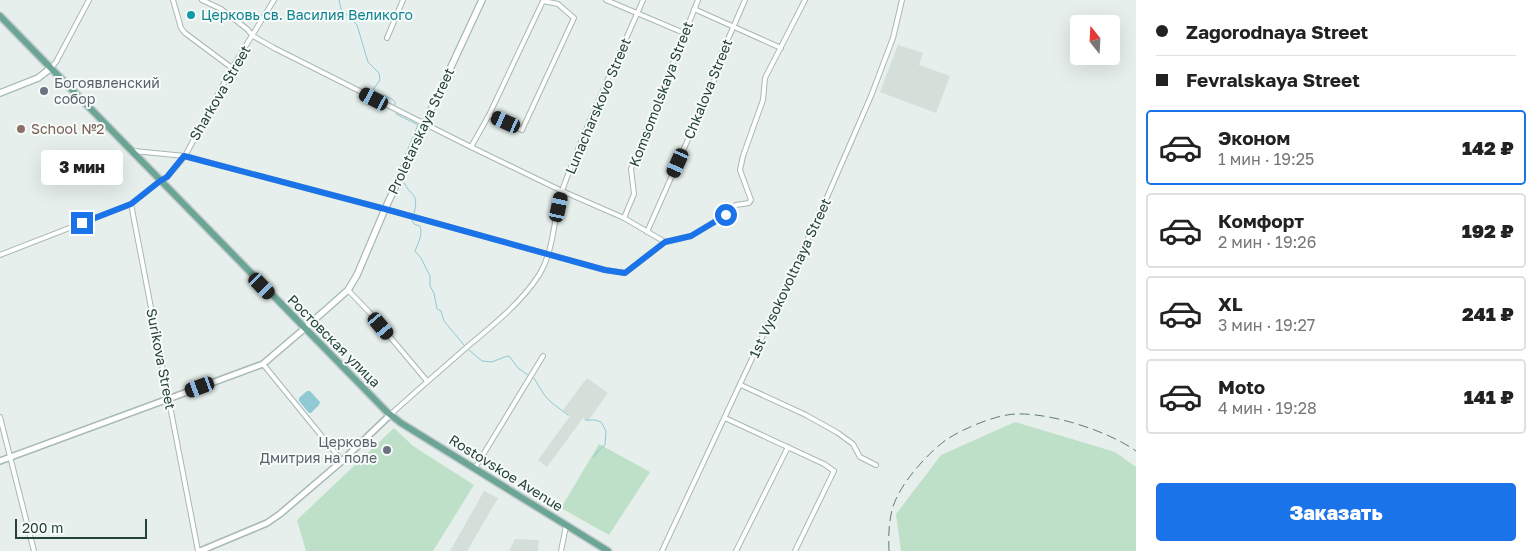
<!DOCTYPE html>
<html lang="ru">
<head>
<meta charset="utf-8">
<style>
  :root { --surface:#fff; --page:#f2f2f2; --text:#222; --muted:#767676; --line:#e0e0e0; --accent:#1a73e8 }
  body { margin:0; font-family:"Golos Text",sans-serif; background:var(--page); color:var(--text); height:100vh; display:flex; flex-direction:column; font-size:19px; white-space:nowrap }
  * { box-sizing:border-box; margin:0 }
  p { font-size:16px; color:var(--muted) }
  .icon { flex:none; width:28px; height:28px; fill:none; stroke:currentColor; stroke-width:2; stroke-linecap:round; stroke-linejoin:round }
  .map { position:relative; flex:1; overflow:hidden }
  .sheet { display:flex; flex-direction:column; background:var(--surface); width:400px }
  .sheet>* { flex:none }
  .banner { display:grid; align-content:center; height:110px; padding:0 20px; background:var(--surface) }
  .needle { width:32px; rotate:342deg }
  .fabs { position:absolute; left:1070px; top:15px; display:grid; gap:10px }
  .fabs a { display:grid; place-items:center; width:50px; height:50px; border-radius:5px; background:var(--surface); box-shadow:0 5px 20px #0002; font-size:25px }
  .scale { position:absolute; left:15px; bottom:12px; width:132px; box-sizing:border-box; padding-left:5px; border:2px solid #24423a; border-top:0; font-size:14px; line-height:18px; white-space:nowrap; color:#24423a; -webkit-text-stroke:4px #f7fbf9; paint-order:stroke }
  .end { position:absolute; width:22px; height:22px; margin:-11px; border:6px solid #1a73e8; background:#fff; box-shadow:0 0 0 2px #fff }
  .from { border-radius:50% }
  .bubble { position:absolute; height:35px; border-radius:5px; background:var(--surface); box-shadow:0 5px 20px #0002; font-size:16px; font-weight:800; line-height:35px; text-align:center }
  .car { position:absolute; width:15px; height:30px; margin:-15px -8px; border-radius:6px; box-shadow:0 0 4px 1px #0007; background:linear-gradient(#222 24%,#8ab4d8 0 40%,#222 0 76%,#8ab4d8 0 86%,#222 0) }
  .banner b { display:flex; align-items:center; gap:18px; height:48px; font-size:19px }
  .banner b+b { border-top:1px solid var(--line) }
  .banner i { width:12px; height:12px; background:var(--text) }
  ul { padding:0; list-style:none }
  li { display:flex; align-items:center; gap:15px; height:75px; margin:0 10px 8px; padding:0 10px; border:2px solid var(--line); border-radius:5px }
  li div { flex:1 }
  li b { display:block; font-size:19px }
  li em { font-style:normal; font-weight:800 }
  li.current { border-color:var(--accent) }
  li>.icon { width:45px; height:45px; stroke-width:1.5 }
  .primary-button { display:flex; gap:10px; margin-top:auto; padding:10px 20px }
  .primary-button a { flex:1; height:58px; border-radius:5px; background:var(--accent); color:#fff; font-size:20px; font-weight:800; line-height:58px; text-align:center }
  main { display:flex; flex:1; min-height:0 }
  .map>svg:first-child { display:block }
  .built { fill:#d4dfda }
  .green { fill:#bfe0c8 }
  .water { fill:#8ec9d4 }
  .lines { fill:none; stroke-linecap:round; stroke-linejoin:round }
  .stream { stroke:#8ec9d4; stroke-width:1 }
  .minor-casing { stroke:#a8b8b2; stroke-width:6 }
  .tertiary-casing { stroke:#a8b8b2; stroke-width:8 }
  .secondary-casing { stroke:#a4bbb3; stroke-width:8 }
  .primary-casing { stroke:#c2cac8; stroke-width:9 }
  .minor { stroke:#fff; stroke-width:4 }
  .tertiary { stroke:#fff; stroke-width:5 }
  .secondary { stroke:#fff; stroke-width:5.5 }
  .primary { stroke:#6aa596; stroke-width:6 }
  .rail { stroke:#5f7d75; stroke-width:1; stroke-dasharray:10 5; stroke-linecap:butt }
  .route { stroke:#1a73e8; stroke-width:6 }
  .culture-dot { fill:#0f9aa8; stroke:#f7fbf9; stroke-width:2 }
  .worship-dot { fill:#6b7280; stroke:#f7fbf9; stroke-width:2 }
  .education-dot { fill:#8d6e63; stroke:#f7fbf9; stroke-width:2 }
  .labels { text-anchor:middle; stroke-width:4; stroke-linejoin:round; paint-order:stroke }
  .culture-label { font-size:14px; fill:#0d838f; stroke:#f7fbf9; text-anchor:start }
  .worship-label { font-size:14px; fill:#5b616d; stroke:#f7fbf9; text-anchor:start }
  .street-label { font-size:14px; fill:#24423a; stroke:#f7fbf9 }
  .education-label { font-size:14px; fill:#785e54; stroke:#f7fbf9; text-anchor:start }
</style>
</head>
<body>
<main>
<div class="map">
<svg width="1136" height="551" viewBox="0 0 1136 551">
  <rect width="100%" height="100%" fill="#e6efeb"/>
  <g class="built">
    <path d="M898,45L923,53L919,65L950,76L936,113L880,92Z"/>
    <path d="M587,378L608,393L588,421L583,418L547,467L538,460L570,416L563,410Z"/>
    <path d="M484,491L498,498L467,551H450Z"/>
    <path d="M515,539L539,540L538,551H509Z"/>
  </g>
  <g class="green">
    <path d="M1015,422L1115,452L1136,467V551H901L896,514L941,455Z"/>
    <path d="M394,428L413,446L474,485L433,551H306L297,520Z"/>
    <path d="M599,444L650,472L609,535L561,508Z"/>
  </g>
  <path class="water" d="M307,391H310L320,402L319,405L311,413H309L299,401V398Z"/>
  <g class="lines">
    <g class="stream">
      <path d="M339,0L341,9L357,25L368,62L379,73L380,80L374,88V91L392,99L395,102V105"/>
      <path d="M396,114L418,125L399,170"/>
      <path d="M403,180C409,197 420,191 414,213"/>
      <path d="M412,220L414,224L420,226C423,235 418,243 415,251L421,258L430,276V286L434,293L437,309L441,311L444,321L464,345"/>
      <path d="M469,350L482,361L492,362L507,356L510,357L518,368L528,375"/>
      <path d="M534,378L545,396L552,403L568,415"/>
      <path d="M585,420H595L601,422L606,431L605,445L598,451L593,458"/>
    </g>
    <g class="minor-casing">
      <g id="minor">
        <path d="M173,0L181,28L185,33L232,68"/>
        <path d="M202,0L221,9L247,29L253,36L274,48L471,147L562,191L624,218L665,242"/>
        <path d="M606,0L684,33"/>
        <path d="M694,9L781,48"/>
        <path d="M387,38L403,0"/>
        <path d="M51,68L56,62L89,0"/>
        <path d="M471,147L489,115L543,1L558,4L574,18L522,130L489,115"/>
        <path d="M134,151L185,156L385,209L605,270L625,273L665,242L691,236L726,215L736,205L749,203L751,200L740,170L743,156L763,100L765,78L805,0"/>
        <path d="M624,218L634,194L631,169L698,0"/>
        <path d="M647,232L716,76L722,53L745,0"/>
        <path d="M0,255L131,204"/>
        <path d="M348,290L370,313L427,381"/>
        <path d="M263,364L342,461"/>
        <path d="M741,385L806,415L838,433L853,444L860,457L876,465"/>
        <path d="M390,415C415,392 441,370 467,347C492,326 520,304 539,275C555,249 553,217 563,188C586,124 616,63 643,0"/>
        <path d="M0,417L34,551"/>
        <path d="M725,418L824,464L834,471L795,551"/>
        <path d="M475,468L543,356"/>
        <path d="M198,551L131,204L160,181L167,177L185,156L232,68L274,0"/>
        <path d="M561,551L566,526"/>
        <path d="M662,551L821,211L871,96L893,38L902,0"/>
        <path d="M736,551L788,447"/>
      </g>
    </g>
    <g class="tertiary-casing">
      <g id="tertiary">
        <path d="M0,461L263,364L304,329"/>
        <path d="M200,551L267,523L280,514L342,461L390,415"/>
      </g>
    </g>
    <g class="secondary-casing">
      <g id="secondary">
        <path d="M0,93L38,78L51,68"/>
        <path d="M304,329L348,290L357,275L385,209L482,0"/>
      </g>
    </g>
    <g class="primary-casing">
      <path id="primary" d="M0,16L387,412L401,423L608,551"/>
    </g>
    <use href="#minor" class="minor"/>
    <use href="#tertiary" class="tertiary"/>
    <use href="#secondary" class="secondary"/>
    <use href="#primary" class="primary"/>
    <path class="rail" d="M889,551C888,533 889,511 898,495C907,477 929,452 946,440C962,429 997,414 1017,414C1052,413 1108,431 1136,451"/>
  </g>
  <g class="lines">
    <path class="route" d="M82,223L131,204L160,181L167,177L184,156L385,209L605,270L625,273L665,242L691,236L726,215"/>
  </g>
  <circle class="culture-dot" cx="191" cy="15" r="5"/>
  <g class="worship-dot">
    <circle cx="44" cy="91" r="5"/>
    <circle cx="387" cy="450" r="5"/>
  </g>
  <circle class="education-dot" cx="21" cy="129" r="5"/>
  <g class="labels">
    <g class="culture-label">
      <text x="201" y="20">Церковь св. Василия Великого</text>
    </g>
    <g class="worship-label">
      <text x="54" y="88">Богоявленский<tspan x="54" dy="16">собор</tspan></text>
      <text x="377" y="447" text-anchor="end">Церковь<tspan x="377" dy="16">Дмитрия на поле</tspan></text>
    </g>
    <g class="street-label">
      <text transform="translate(708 89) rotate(-68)" y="5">Chkalova Street</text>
      <text transform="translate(220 93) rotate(-60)" y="5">Sharkova Street</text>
      <text transform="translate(661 94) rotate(-69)" y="5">Komsomolskaya Street</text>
      <text transform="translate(598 106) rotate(-67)" y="5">Lunacharskovo Street</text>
      <text transform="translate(421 131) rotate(-65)" y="5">Proletarskaya Street</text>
      <text transform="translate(790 278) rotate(-65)" y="5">1st Vysokovoltnaya Street</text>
      <text transform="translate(334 341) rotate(45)" y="5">Ростовская улица</text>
      <text transform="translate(161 359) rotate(79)" y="5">Surikova Street</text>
      <text transform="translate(506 473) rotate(32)" y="5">Rostovskoe Avenue</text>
    </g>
    <g class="education-label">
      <text x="31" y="134">School №2</text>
    </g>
  </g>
</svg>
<div class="fabs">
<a><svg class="needle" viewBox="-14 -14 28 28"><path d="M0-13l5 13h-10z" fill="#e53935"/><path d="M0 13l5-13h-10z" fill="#767676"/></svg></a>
</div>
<div class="scale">200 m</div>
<i class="end from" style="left:726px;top:215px"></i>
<i class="end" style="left:82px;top:223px"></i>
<div class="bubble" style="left:41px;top:150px;width:82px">3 мин</div>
<i class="car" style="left:374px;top:99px;rotate:297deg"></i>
<i class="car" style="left:506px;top:122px;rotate:294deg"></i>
<i class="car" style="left:678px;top:163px;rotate:204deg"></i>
<i class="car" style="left:559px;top:207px;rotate:12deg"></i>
<i class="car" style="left:262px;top:286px;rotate:136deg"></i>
<i class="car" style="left:381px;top:326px;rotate:140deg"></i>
<i class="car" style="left:200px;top:387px;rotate:250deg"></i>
</div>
<section class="sheet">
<div class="banner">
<b><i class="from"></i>Zagorodnaya Street</b>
<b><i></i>Fevralskaya Street</b>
</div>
<ul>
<li class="current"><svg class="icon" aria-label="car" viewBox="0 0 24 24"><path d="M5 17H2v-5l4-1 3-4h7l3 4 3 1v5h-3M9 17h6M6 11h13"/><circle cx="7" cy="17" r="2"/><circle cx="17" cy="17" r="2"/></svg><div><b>Эконом</b><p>1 мин · 19:25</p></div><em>142 ₽</em></li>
<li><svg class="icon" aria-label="car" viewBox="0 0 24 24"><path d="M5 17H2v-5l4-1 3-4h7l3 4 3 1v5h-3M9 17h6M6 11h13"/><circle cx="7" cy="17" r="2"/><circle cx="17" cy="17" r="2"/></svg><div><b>Комфорт</b><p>2 мин · 19:26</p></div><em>192 ₽</em></li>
<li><svg class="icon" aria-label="car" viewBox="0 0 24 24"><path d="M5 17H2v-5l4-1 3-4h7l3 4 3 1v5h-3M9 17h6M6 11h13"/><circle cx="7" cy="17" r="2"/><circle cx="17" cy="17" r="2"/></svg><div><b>XL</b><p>3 мин · 19:27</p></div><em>241 ₽</em></li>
<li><svg class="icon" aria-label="car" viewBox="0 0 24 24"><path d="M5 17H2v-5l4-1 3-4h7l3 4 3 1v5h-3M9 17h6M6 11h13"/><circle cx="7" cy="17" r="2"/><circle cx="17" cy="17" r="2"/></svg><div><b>Moto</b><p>4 мин · 19:28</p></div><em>141 ₽</em></li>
</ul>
<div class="primary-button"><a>Заказать</a></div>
</section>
</main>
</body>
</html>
